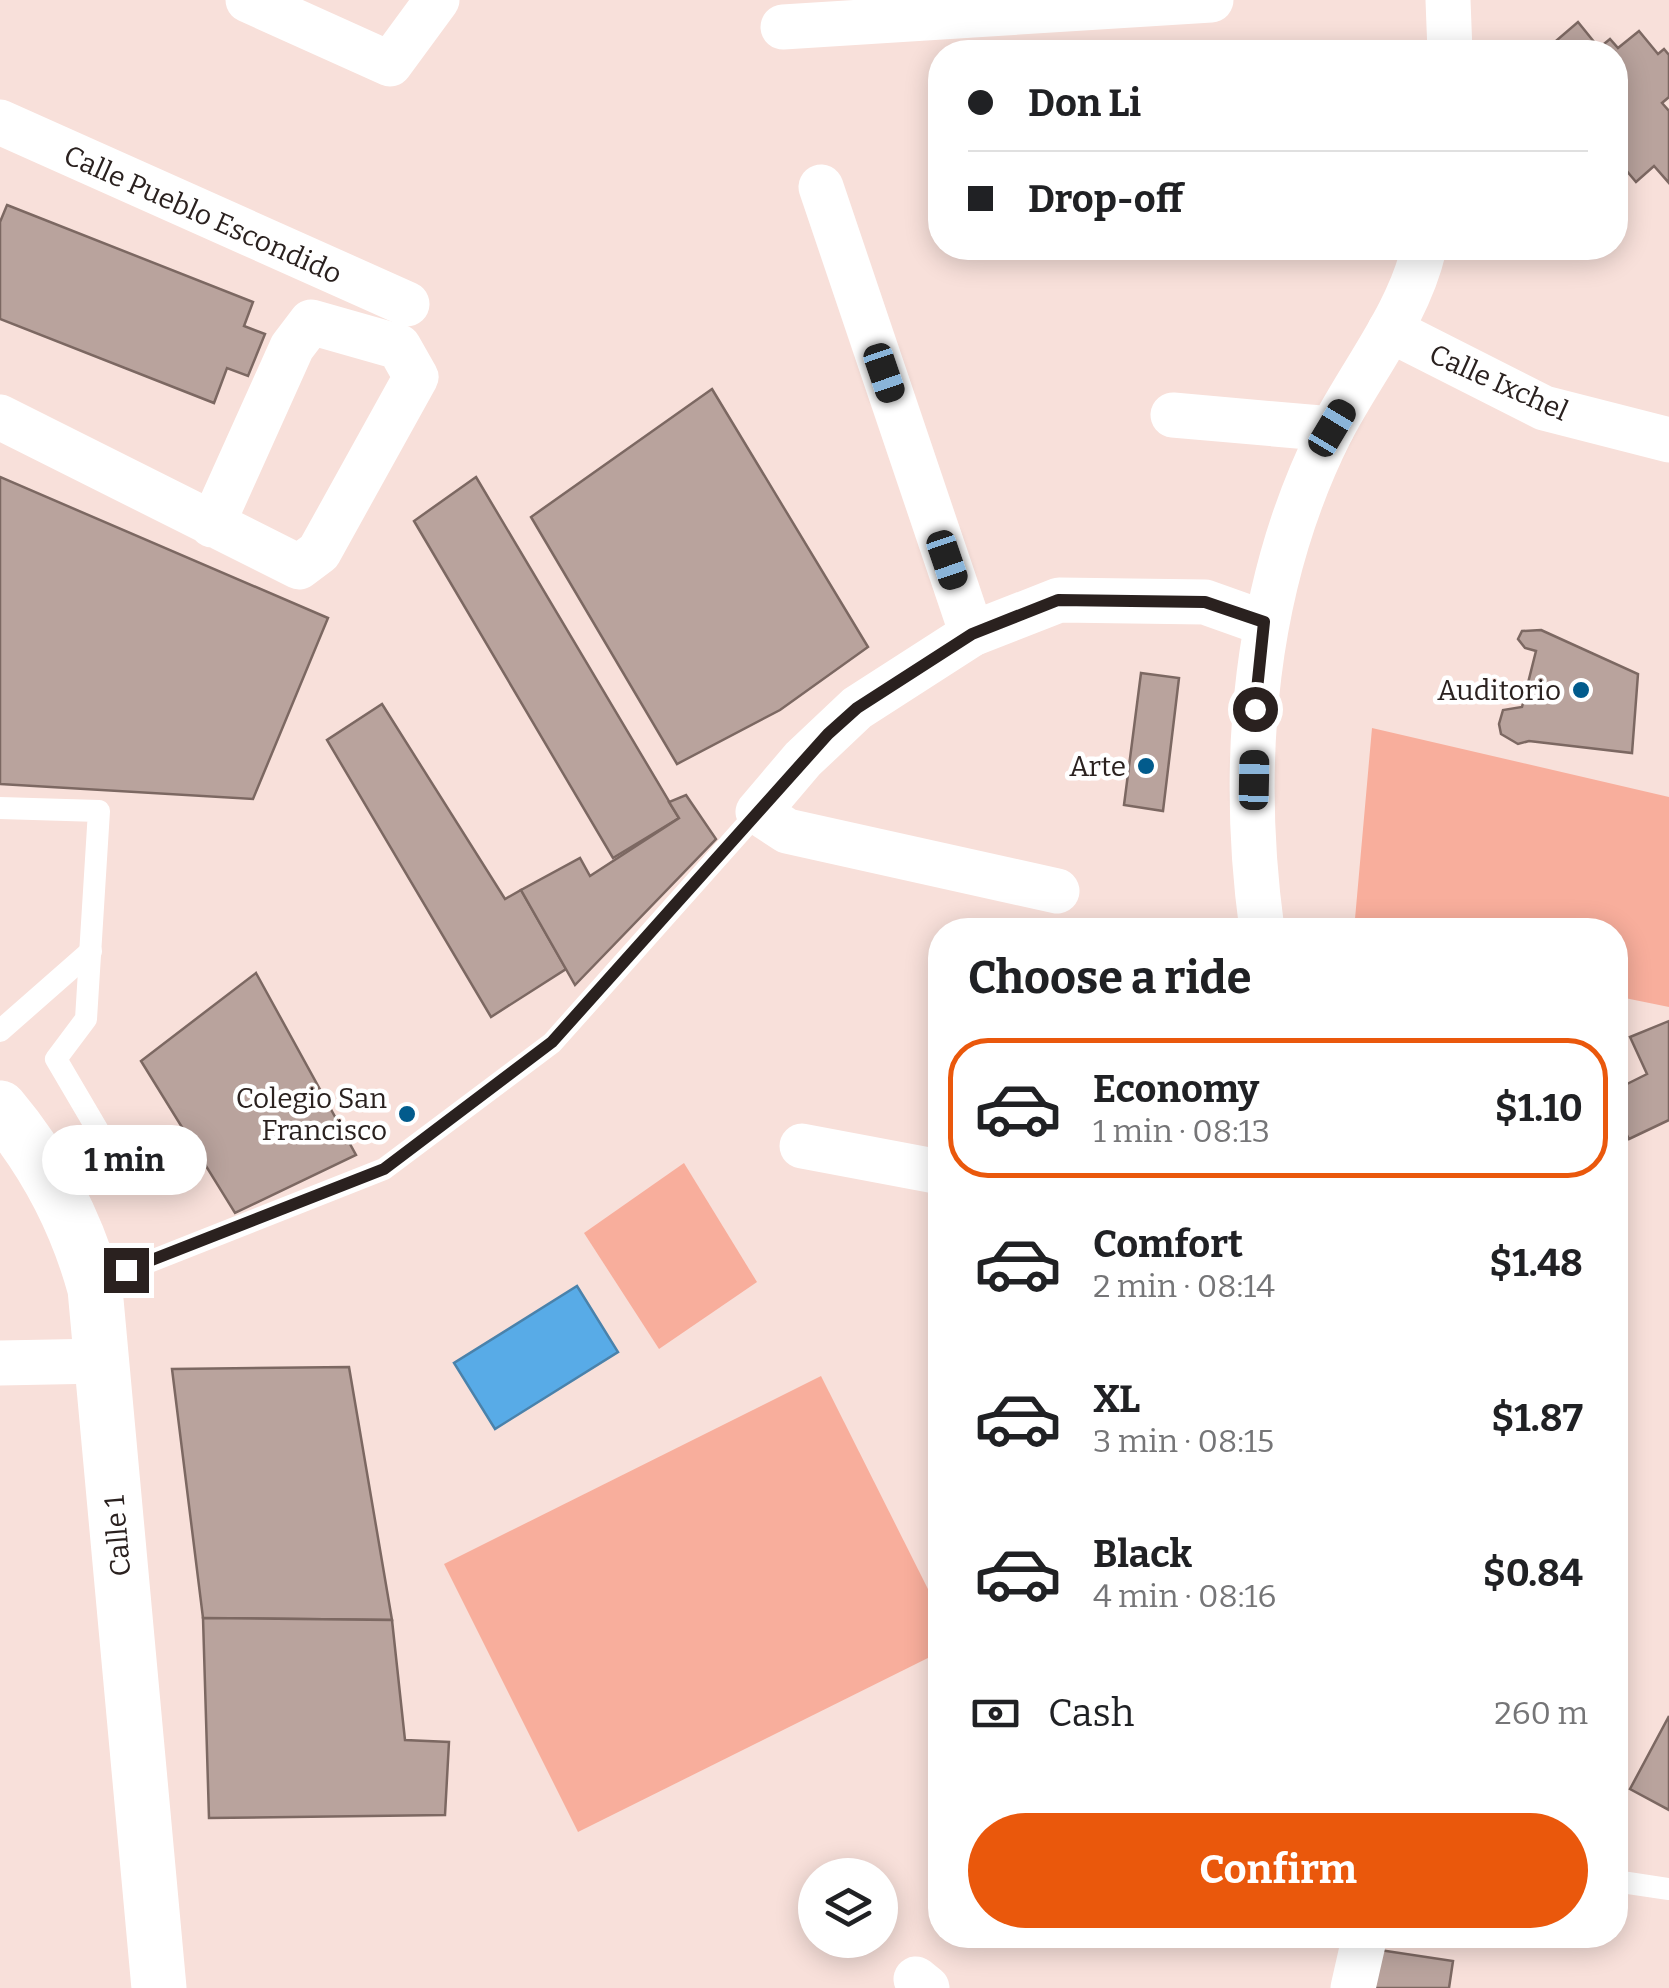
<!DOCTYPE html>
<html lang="en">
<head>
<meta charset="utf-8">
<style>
  :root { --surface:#fff; --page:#f2f2f2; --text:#202124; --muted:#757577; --line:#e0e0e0; --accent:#ea580c }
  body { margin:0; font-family:Bitter,serif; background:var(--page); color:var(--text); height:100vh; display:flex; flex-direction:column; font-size:38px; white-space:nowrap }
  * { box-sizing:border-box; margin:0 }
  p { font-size:32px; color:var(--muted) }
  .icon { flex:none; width:55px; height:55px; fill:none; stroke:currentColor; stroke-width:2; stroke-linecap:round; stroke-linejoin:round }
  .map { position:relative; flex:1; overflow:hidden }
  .side { position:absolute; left:928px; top:918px; width:700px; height:1030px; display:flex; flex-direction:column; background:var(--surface); border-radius:40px; box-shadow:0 5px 25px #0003 }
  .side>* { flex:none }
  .guide { position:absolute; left:928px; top:40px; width:700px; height:220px; border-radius:40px; box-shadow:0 5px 25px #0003; display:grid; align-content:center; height:220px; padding:0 40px; background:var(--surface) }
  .tools { position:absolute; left:798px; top:1858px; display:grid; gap:20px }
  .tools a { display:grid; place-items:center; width:100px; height:100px; border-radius:50%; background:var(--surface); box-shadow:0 5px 25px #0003; font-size:50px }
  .end { position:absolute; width:45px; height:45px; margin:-22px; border:12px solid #2a211f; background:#fff; box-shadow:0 0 0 5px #fff }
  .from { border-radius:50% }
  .bubble { position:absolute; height:70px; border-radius:35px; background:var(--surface); box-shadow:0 5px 25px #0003; font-size:32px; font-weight:700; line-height:70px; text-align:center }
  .car { position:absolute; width:30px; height:60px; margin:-30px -15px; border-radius:12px; box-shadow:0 0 8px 2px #0007; background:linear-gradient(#222 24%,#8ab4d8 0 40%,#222 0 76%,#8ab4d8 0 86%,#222 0) }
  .guide b { display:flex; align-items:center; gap:35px; height:95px; font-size:38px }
  .guide b+b { border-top:2px solid var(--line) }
  .guide i { width:25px; height:25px; background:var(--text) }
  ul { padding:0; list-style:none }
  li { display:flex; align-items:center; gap:30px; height:140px; margin:0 20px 15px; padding:0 20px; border:5px solid transparent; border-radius:40px }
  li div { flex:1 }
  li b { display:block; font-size:38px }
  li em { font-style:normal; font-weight:700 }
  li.current { border-color:var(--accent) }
  li>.icon { width:90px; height:90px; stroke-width:1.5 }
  h2 { padding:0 40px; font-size:45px; line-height:120px }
  .pay { display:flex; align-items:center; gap:25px; height:110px; padding:0 40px; font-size:38px }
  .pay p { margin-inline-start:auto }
  .action { display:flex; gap:20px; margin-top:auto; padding:20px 40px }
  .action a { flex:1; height:115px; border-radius:60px; background:var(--accent); color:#fff; font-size:40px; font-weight:700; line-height:115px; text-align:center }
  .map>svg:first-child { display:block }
  .green { fill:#f8ae9c }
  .water { fill:#58abe7; stroke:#4a82ab; stroke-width:2.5 }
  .building { fill:#b9a39d; stroke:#7c6862; stroke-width:2.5 }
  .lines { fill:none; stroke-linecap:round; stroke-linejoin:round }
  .lane { stroke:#fff; stroke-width:22 }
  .street { stroke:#fff; stroke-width:45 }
  .secondary { stroke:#fff; stroke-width:55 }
  .route { stroke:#2a211f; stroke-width:12 }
  .poi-dot { fill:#025b8c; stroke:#fff; stroke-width:4 }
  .labels { text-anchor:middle; stroke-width:9; stroke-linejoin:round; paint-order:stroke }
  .street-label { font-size:28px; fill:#2a211f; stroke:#fff }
  .poi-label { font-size:28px; fill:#2a211f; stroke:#fff; text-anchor:end }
</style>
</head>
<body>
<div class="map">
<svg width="1669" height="1988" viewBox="0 0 1669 1988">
  <rect width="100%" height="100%" fill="#f8e0da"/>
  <g class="green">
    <path d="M1372,728L1669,797V1007L1615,996V930H1354Z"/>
    <path d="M684,1163L757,1282L659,1349L584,1233Z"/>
    <path d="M821,1376L940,1613V1652L578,1832L444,1564Z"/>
  </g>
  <path class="water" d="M577,1286L618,1352L495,1429L454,1363Z"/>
  <g class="building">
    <path d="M1578,22L1599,48L1610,39L1618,48L1639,31L1658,54L1664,49L1669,55V97L1662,103L1669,111V183L1654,166L1636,182L1615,157V52H1556L1550,46Z"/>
    <path d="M7,205L253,302L244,326L265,334L248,376L227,368L214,403L0,319V222Z"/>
    <path d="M712,389L868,647L780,710L677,764L531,517Z"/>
    <path d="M0,477L328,618L253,799L0,784Z"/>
    <path d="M476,477L679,818L613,858L414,521Z"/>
    <path d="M1541,630L1638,674L1632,753L1529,741L1518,744L1501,734L1499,724L1503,710L1522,707L1536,651L1525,648L1518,639L1522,631Z"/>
    <path d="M1141,673L1179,678L1163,811L1124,805Z"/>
    <path d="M382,704L505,899L521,890L566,969L491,1017L327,740Z"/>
    <path d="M686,795L716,839L575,985L521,890L580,858L590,876L679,818L669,802Z"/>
    <path d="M256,973L356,1155L235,1213L141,1061Z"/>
    <path d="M1669,1021V1120L1629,1139L1615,1112V1090L1647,1074L1630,1037Z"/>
    <path d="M349,1367L392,1620L203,1618L172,1369Z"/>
    <path d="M203,1618L392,1620L405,1740L449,1742L445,1815L209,1818Z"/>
    <path d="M1669,1716V1810L1630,1789Z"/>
    <path d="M1373,1949L1453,1961L1449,1988H1367Z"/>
  </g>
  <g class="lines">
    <g class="lane">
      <path d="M0,808L99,811L86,1019L56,1059L103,1139L61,1172L49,1176"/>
      <path d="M0,1031L91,951"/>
      <path d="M95,1289L126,1271L384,1169L552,1043L758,812"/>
      <path d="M1615,1881L1669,1889"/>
    </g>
    <g class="street">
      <path d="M248,0L390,64L437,0"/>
      <path d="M1448,0L1450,52"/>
      <path d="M783,27L1211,0"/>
      <path d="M0,122L407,304"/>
      <path d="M821,187L972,634"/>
      <path d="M1390,330L1544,408L1669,440"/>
      <path d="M1173,415L1332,429"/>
      <path d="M0,417L299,567L319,552L416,377L399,347L311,322L292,347L212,525"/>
      <path d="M1057,891L787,831L758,812L803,759L857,708L972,634L1059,600L1205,602L1264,623"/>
      <path d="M1262,930C1239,762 1254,584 1331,431C1362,371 1409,314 1424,248"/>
      <path d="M802,1146L940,1172"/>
      <path d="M0,1363L102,1361"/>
      <path d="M916,1979L927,1988"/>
      <path d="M1353,1988L1365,1935"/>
    </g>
    <path class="secondary" d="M0,1108C44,1160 77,1223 95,1289L159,1988"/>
  </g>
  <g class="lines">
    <path class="route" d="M126,1270L384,1169L552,1042L828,734L857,708L972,634L1058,600L1205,602L1264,622L1255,709"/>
  </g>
  <g class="poi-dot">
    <circle cx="1581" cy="690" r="10"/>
    <circle cx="1146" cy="766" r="10"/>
    <circle cx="407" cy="1114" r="10"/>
  </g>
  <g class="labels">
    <g class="street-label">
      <text transform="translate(203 214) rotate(24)" y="10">Calle Pueblo Escondido</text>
      <text transform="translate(1499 382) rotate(24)" y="10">Calle Ixchel</text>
      <text transform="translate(117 1536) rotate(-95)" y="10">Calle 1</text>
    </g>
    <g class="poi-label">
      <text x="1561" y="700">Auditorio</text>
      <text x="1126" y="776">Arte</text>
      <text x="387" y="1108">Colegio San<tspan x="387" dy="32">Francisco</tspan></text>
    </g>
  </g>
</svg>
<div class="tools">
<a><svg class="icon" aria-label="layers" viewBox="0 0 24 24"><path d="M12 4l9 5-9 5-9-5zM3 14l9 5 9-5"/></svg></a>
</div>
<i class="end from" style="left:1255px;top:709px"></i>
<i class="end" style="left:126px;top:1270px"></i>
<div class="bubble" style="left:42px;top:1125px;width:165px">1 min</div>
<i class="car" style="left:884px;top:373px;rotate:161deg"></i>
<i class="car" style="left:1332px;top:428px;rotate:31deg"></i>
<i class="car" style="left:947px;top:560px;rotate:161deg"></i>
<i class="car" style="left:1254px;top:780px;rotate:1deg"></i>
<div class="guide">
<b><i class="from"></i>Don Li</b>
<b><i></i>Drop-off</b>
</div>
<section class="side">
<h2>Choose a ride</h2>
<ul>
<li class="current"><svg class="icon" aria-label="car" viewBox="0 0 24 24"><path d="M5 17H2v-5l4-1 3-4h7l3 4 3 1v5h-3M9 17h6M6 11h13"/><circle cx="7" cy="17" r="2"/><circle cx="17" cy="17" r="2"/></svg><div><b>Economy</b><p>1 min · 08:13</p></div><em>$1.10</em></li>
<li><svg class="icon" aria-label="car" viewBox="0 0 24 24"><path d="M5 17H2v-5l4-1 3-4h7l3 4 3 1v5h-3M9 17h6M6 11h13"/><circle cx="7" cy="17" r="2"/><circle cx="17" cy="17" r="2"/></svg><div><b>Comfort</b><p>2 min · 08:14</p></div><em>$1.48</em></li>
<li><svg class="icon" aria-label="car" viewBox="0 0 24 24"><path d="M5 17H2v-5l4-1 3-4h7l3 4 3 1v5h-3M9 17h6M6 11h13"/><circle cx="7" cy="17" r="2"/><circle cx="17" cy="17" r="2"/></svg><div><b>XL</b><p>3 min · 08:15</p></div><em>$1.87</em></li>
<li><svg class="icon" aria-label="car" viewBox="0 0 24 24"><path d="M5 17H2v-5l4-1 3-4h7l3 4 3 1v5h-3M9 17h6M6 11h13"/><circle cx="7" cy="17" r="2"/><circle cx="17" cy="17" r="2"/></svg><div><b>Black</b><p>4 min · 08:16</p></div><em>$0.84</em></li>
</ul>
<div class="pay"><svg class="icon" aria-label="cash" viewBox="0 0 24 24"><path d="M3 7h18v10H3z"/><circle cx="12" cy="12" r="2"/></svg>Cash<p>260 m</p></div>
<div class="action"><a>Confirm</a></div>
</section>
</div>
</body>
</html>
